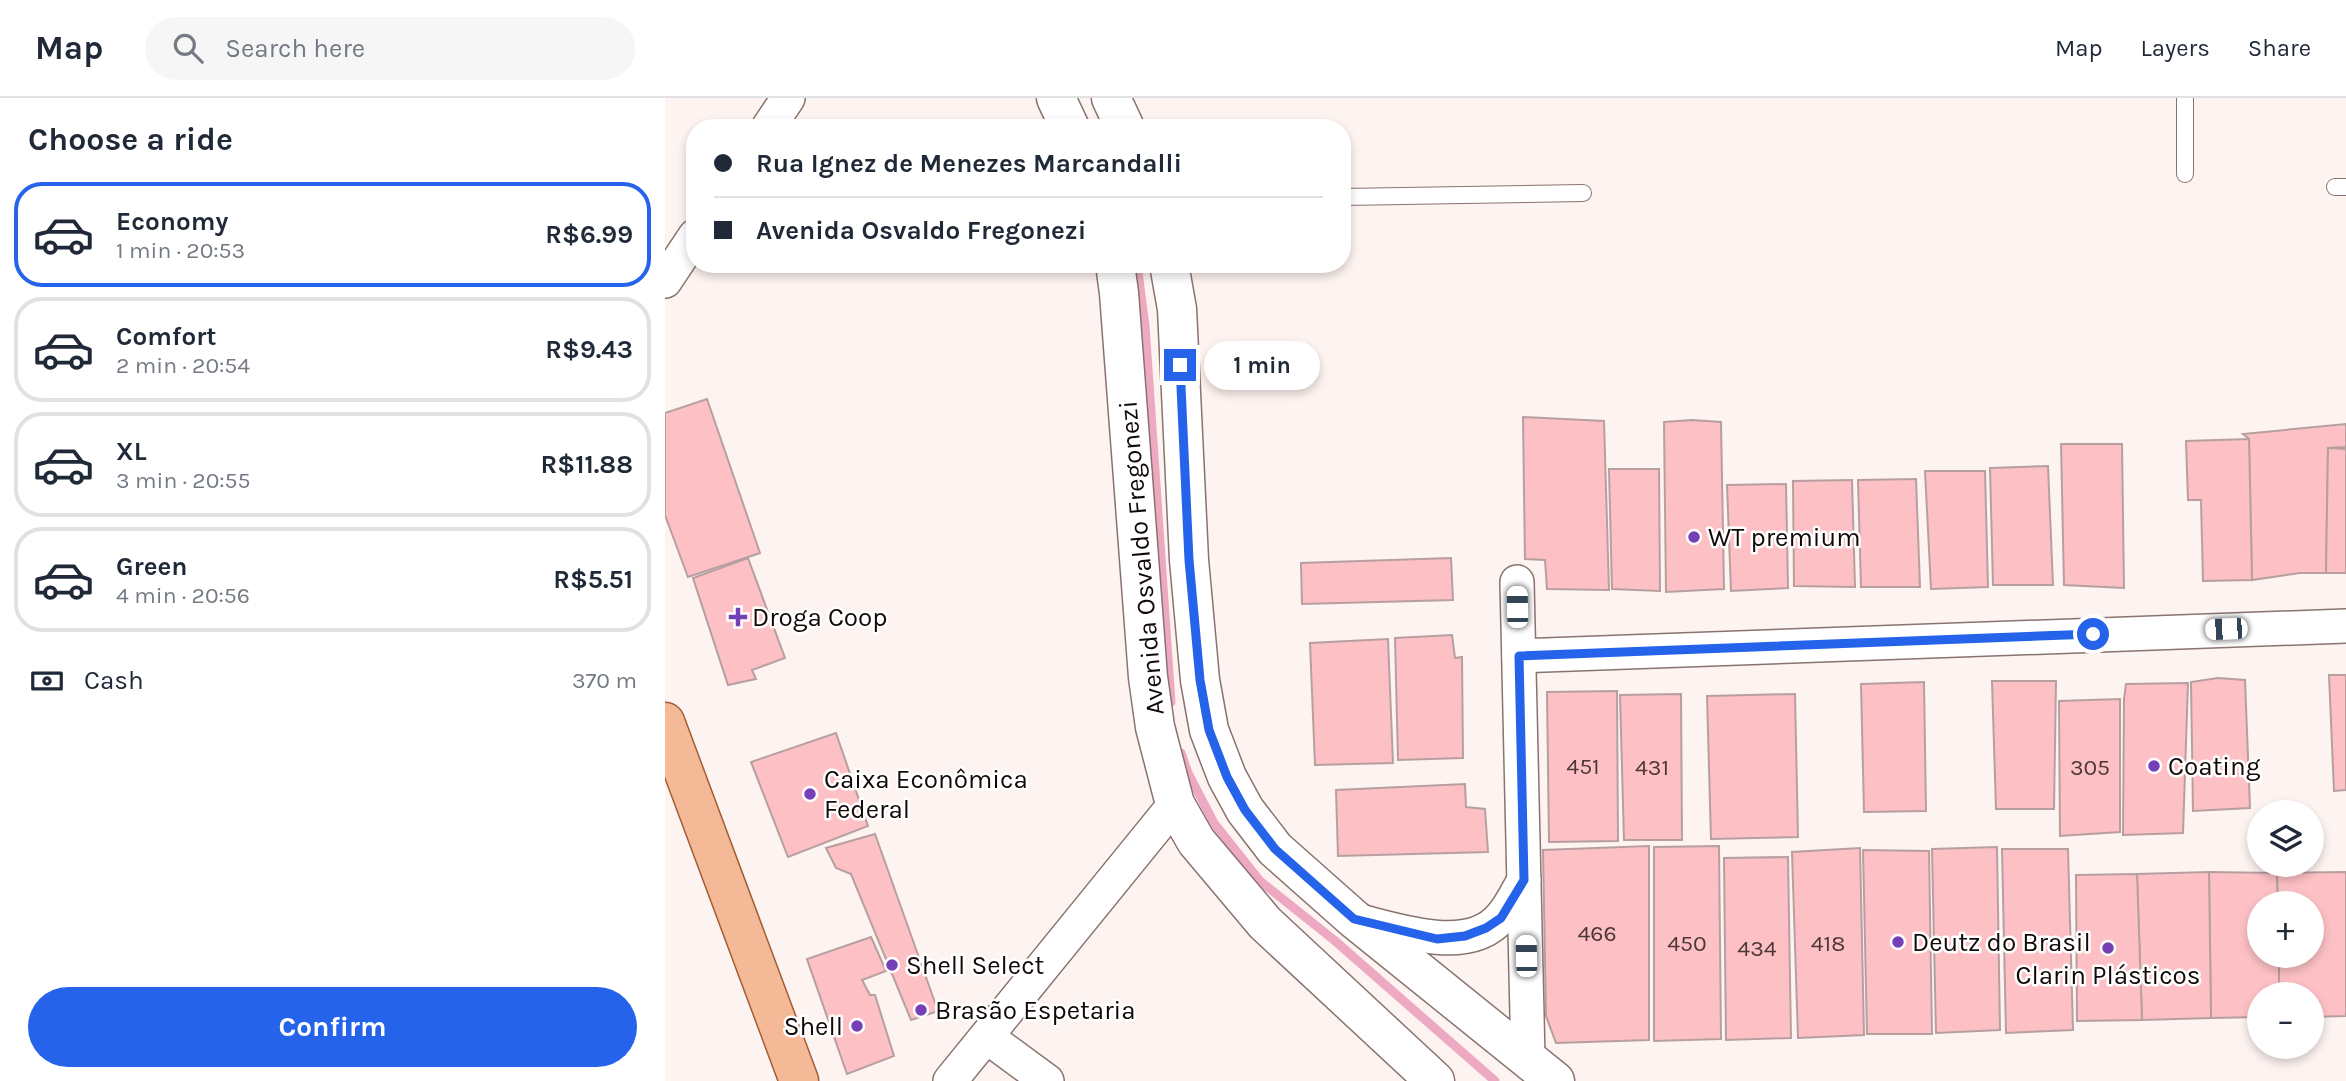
<!DOCTYPE html>
<html lang="en">
<head>
<meta charset="utf-8">
<style>
  :root { --surface:#fff; --page:#f6f6f7; --text:#1f2937; --muted:#747a83; --line:#e0e1e3; --accent:#2563eb }
  body { margin:0; font-family:Karla,sans-serif; background:var(--page); color:var(--text); height:100vh; display:flex; flex-direction:column; font-size:26px; white-space:nowrap }
  * { box-sizing:border-box; margin:0 }
  p { font-size:23px; color:var(--muted) }
  .icon { flex:none; width:38px; height:38px; fill:none; stroke:currentColor; stroke-width:2; stroke-linecap:round; stroke-linejoin:round }
  .map { position:relative; flex:1; overflow:hidden }
  .details { display:flex; flex-direction:column; background:var(--surface); width:665px }
  .details>* { flex:none }
  .guide { position:absolute; left:21px; top:21px; width:665px; height:154px; border-radius:28px; box-shadow:0 4px 10px #0003; display:grid; align-content:center; height:154px; padding:0 28px; background:var(--surface) }
  .buttons { position:absolute; left:1582px; top:702px; display:grid; gap:14px }
  .buttons a { display:grid; place-items:center; width:77px; height:77px; border-radius:50%; background:var(--surface); box-shadow:0 4px 10px #0003; font-size:35px }
  .end { position:absolute; width:32px; height:32px; margin:-16px; border:9px solid #2563eb; background:#fff; box-shadow:0 0 0 4px #fff }
  .from { border-radius:50% }
  .bubble { position:absolute; height:49px; border-radius:24px; background:var(--surface); box-shadow:0 4px 10px #0003; font-size:23px; font-weight:700; line-height:49px; text-align:center }
  .car { position:absolute; width:21px; height:42px; margin:-21px -10px; border-radius:9px; box-shadow:0 0 5px 2px #0007; background:linear-gradient(#fff 24%,#345 0 40%,#fff 0 76%,#345 0 86%,#fff 0) }
  .guide b { display:flex; align-items:center; gap:24px; height:66px; font-size:26px }
  .guide b+b { border-top:2px solid var(--line) }
  .guide i { width:18px; height:18px; background:var(--text) }
  ul { padding:0; list-style:none }
  li { display:flex; align-items:center; gap:21px; height:105px; margin:0 14px 10px; padding:0 14px; border:4px solid var(--line); border-radius:28px }
  li div { flex:1 }
  li b { display:block; font-size:26px }
  li em { font-style:normal; font-weight:700 }
  li.on { border-color:var(--accent) }
  li>.icon { width:63px; height:63px; stroke-width:1.5 }
  h2 { padding:0 28px; font-size:32px; line-height:84px }
  .pay { display:flex; align-items:center; gap:18px; height:77px; padding:0 28px; font-size:26px }
  .pay p { margin-inline-start:auto }
  .cta { display:flex; gap:14px; margin-top:auto; padding:14px 28px }
  .cta a { flex:1; height:80px; border-radius:42px; background:var(--accent); color:#fff; font-size:28px; font-weight:700; line-height:80px; text-align:center }
  header { display:flex; align-items:center; gap:42px; box-sizing:border-box; height:98px; padding:0 35px; background:var(--surface); border-bottom:2px solid var(--line) }
  header strong { font-size:33px }
  nav { display:flex; gap:38px; margin-inline-start:auto; font-size:24px }
  .search { width:490px; height:63px; background:var(--page); display:flex; align-items:center; gap:18px; box-sizing:border-box; padding:0 24px; border-radius:38px; color:var(--muted); font-size:26px }
  main { display:flex; flex:1; min-height:0 }
  .map>svg:first-child { display:block }
  .lines { fill:none; stroke-linecap:round; stroke-linejoin:round }
  .stream { stroke:#eea9c2; stroke-width:9 }
  .building { fill:#fdc1c5; stroke:#b79fa0; stroke-width:2 }
  .service-casing { stroke:#89736e; stroke-width:18 }
  .minor-casing { stroke:#89736e; stroke-width:36 }
  .tertiary-casing { stroke:#89736e; stroke-width:41 }
  .primary-casing { stroke:#a05e37; stroke-width:41 }
  .service { stroke:#fff; stroke-width:16 }
  .minor { stroke:#fff; stroke-width:33 }
  .tertiary { stroke:#fff; stroke-width:38 }
  .primary { stroke:#f4ba97; stroke-width:38 }
  .route { stroke:#2563eb; stroke-width:9 }
  .poi-dot { fill:#753fb6; stroke:#fff; stroke-width:2.5 }
  .labels { text-anchor:middle; stroke-width:5; stroke-linejoin:round; paint-order:stroke }
  .number-label { font-size:23px; fill:#4c3737 }
  .poi-label { font-size:26px; fill:#110908; stroke:#fff; text-anchor:start }
  .street-label { font-size:26px; fill:#110908; stroke:#fff }
</style>
</head>
<body>
<header>
<strong>Map</strong>
<div class="search"><svg class="icon" aria-label="search" viewBox="0 0 24 24"><circle cx="10" cy="10" r="6"/><path d="M15 15l6 6"/></svg>Search here</div>
<nav><a>Map</a><a>Layers</a><a>Share</a></nav>
</header>
<main>
<section class="details">
<h2>Choose a ride</h2>
<ul>
<li class="on"><svg class="icon" aria-label="car" viewBox="0 0 24 24"><path d="M5 17H2v-5l4-1 3-4h7l3 4 3 1v5h-3M9 17h6M6 11h13"/><circle cx="7" cy="17" r="2"/><circle cx="17" cy="17" r="2"/></svg><div><b>Economy</b><p>1 min · 20:53</p></div><em>R$6.99</em></li>
<li><svg class="icon" aria-label="car" viewBox="0 0 24 24"><path d="M5 17H2v-5l4-1 3-4h7l3 4 3 1v5h-3M9 17h6M6 11h13"/><circle cx="7" cy="17" r="2"/><circle cx="17" cy="17" r="2"/></svg><div><b>Comfort</b><p>2 min · 20:54</p></div><em>R$9.43</em></li>
<li><svg class="icon" aria-label="car" viewBox="0 0 24 24"><path d="M5 17H2v-5l4-1 3-4h7l3 4 3 1v5h-3M9 17h6M6 11h13"/><circle cx="7" cy="17" r="2"/><circle cx="17" cy="17" r="2"/></svg><div><b>XL</b><p>3 min · 20:55</p></div><em>R$11.88</em></li>
<li><svg class="icon" aria-label="car" viewBox="0 0 24 24"><path d="M5 17H2v-5l4-1 3-4h7l3 4 3 1v5h-3M9 17h6M6 11h13"/><circle cx="7" cy="17" r="2"/><circle cx="17" cy="17" r="2"/></svg><div><b>Green</b><p>4 min · 20:56</p></div><em>R$5.51</em></li>
</ul>
<div class="pay"><svg class="icon" aria-label="cash" viewBox="0 0 24 24"><path d="M3 7h18v10H3z"/><circle cx="12" cy="12" r="2"/></svg>Cash<p>370 m</p></div>
<div class="cta"><a>Confirm</a></div>
</section>
<div class="map">
<svg width="1681" height="983" viewBox="0 0 1681 983">
  <rect width="100%" height="100%" fill="#fdf3f0"/>
  <g class="lines">
    <g class="stream">
      <path d="M472,166L480,228L506,604"/>
      <path d="M516,655L523,675L549,725L595,783L669,842L830,983"/>
    </g>
  </g>
  <g class="building">
    <path d="M42,301L95,455L23,479L0,417V315Z"/>
    <path d="M858,319L939,323L944,492L882,491L880,462L860,461Z"/>
    <path d="M1027,322L1056,324L1059,491L1001,494L999,324Z"/>
    <path d="M1681,326V349L1663,350L1661,475H1635L1587,482L1584,341L1578,336Z"/>
    <path d="M1584,341L1587,482L1538,483L1536,402H1523L1521,343Z"/>
    <path d="M1396,346H1457L1459,490L1399,487Z"/>
    <path d="M1663,350L1681,351V475H1661Z"/>
    <path d="M1383,368L1388,487H1328L1325,370Z"/>
    <path d="M944,371H994L995,493L947,491Z"/>
    <path d="M1260,373H1320L1323,489L1266,491Z"/>
    <path d="M1251,381L1255,489H1196L1193,382Z"/>
    <path d="M1187,382L1190,489L1129,488L1128,383Z"/>
    <path d="M1121,386L1123,490L1066,493L1062,387Z"/>
    <path d="M83,460L120,560L87,572L91,581L63,587L28,480Z"/>
    <path d="M786,460L788,502L637,506L636,465Z"/>
    <path d="M787,537L790,560L797,559L798,660L733,662L730,540Z"/>
    <path d="M723,541L728,665L650,667L645,545Z"/>
    <path d="M1664,577H1681V692L1669,693Z"/>
    <path d="M1553,580L1580,582L1585,710L1528,713L1526,584Z"/>
    <path d="M1327,583H1391L1389,711H1331Z"/>
    <path d="M1259,584L1261,713L1199,714L1196,586Z"/>
    <path d="M1523,585L1518,735L1458,737L1459,601L1461,586Z"/>
    <path d="M952,593L953,743L884,744L882,594Z"/>
    <path d="M1016,596L1017,742H959L955,597Z"/>
    <path d="M1130,596L1133,739L1046,741L1042,598Z"/>
    <path d="M1455,601V734L1395,738L1394,603Z"/>
    <path d="M171,635L203,728L123,759L86,664Z"/>
    <path d="M800,686L801,709L820,711L823,754L673,758L671,692Z"/>
    <path d="M210,736L273,913L246,922L186,776L171,770L161,750Z"/>
    <path d="M984,748V942L891,945L881,918L878,752Z"/>
    <path d="M1054,748L1056,941L989,943V749Z"/>
    <path d="M1332,749L1335,932L1271,935L1267,751Z"/>
    <path d="M1195,750L1199,937L1133,940L1127,754Z"/>
    <path d="M1337,751H1403L1408,932L1341,935Z"/>
    <path d="M1198,752L1264,753L1267,936H1202Z"/>
    <path d="M1123,759L1126,940L1061,942L1059,760Z"/>
    <path d="M1544,774L1612,775L1613,805H1594V858H1614V896H1594V919L1546,920Z"/>
    <path d="M1544,774L1546,920L1477,922L1472,776Z"/>
    <path d="M1681,774V918L1647,919V896H1614V858H1647V805H1613L1612,775Z"/>
    <path d="M1472,776L1477,922L1412,923L1411,777Z"/>
    <path d="M206,839L221,873L197,882L205,897H210L229,958L182,976L142,861Z"/>
  </g>
  <g class="lines">
    <g class="service-casing">
      <g id="service">
        <path d="M1520,0V76"/>
        <path d="M1670,89H1681"/>
        <path d="M677,99L918,95"/>
      </g>
    </g>
    <g class="minor-casing">
      <g id="minor">
        <path d="M103,30L123,0"/>
        <path d="M0,183L30,138"/>
        <path d="M852,484L863,961"/>
        <path d="M854,558L1681,528"/>
        <path d="M691,822C732,832 804,858 836,819C846,808 852,794 859,782"/>
        <path d="M322,939L382,983"/>
        <path d="M285,983L510,706"/>
      </g>
    </g>
    <g class="tertiary-casing">
      <g id="tertiary">
        <path d="M391,0L405,30"/>
        <path d="M446,0L460,30"/>
        <path d="M450,166L454,195L483,579L490,629L510,706L531,743L600,825L770,983"/>
        <path d="M504,166L512,211L524,462L535,582L544,632L562,679L580,712L610,751L689,821L890,983"/>
      </g>
    </g>
    <g class="primary-casing">
      <path id="primary" d="M0,624L134,983"/>
    </g>
    <use href="#service" class="service"/>
    <use href="#minor" class="minor"/>
    <use href="#tertiary" class="tertiary"/>
    <use href="#primary" class="primary"/>
  </g>
  <g class="lines">
    <path class="route" d="M515,267L524,462L535,582L544,632L562,679L580,712L610,751L689,821L772,841L800,838L821,830L836,820L859,782L854,558L1428,536"/>
  </g>
  <g class="poi-dot">
    <circle cx="1029" cy="439" r="7"/>
    <path d="M69.5 508.5h7v7h7v7h-7v7h-7v-7h-7v-7h7z"/>
    <circle cx="1489" cy="668" r="7"/>
    <circle cx="145" cy="696" r="7"/>
    <circle cx="1233" cy="844" r="7"/>
    <circle cx="1443" cy="850" r="7"/>
    <circle cx="227" cy="867" r="7"/>
    <circle cx="256" cy="912" r="7"/>
    <circle cx="192" cy="928" r="7"/>
  </g>
  <g class="labels">
    <g class="number-label">
      <text x="918" y="676">451</text>
      <text x="987" y="677">431</text>
      <text x="1425" y="677">305</text>
      <text x="932" y="843">466</text>
      <text x="1022" y="853">450</text>
      <text x="1163" y="853">418</text>
      <text x="1092" y="858">434</text>
    </g>
    <g class="poi-label">
      <text x="1043" y="448">WT premium</text>
      <text x="87" y="528">Droga Coop</text>
      <text x="1503" y="677">Coating</text>
      <text x="159" y="690">Caixa Econômica<tspan x="159" dy="30">Federal</tspan></text>
      <text x="1247" y="853">Deutz do Brasil</text>
      <text x="241" y="876">Shell Select</text>
      <text x="1443" y="886" text-anchor="middle">Clarin Plásticos</text>
      <text x="270" y="921">Brasão Espetaria</text>
      <text x="178" y="937" text-anchor="end">Shell</text>
    </g>
    <g class="street-label">
      <text transform="translate(476 460) rotate(-95)" y="9">Avenida Osvaldo Fregonezi</text>
    </g>
  </g>
</svg>
<div class="buttons">
<a><svg class="icon" aria-label="layers" viewBox="0 0 24 24"><path d="M12 4l9 5-9 5-9-5zM3 14l9 5 9-5"/></svg></a>
<a>+</a>
<a>−</a>
</div>
<i class="end from" style="left:1428px;top:536px"></i>
<i class="end" style="left:515px;top:267px"></i>
<div class="bubble" style="left:539px;top:243px;width:116px">1 min</div>
<i class="car" style="left:852px;top:509px;rotate:359deg"></i>
<i class="car" style="left:1561px;top:531px;rotate:268deg"></i>
<i class="car" style="left:861px;top:858px;rotate:359deg"></i>
<div class="guide">
<b><i class="from"></i>Rua Ignez de Menezes Marcandalli</b>
<b><i></i>Avenida Osvaldo Fregonezi</b>
</div>
</div>
</main>
</body>
</html>
